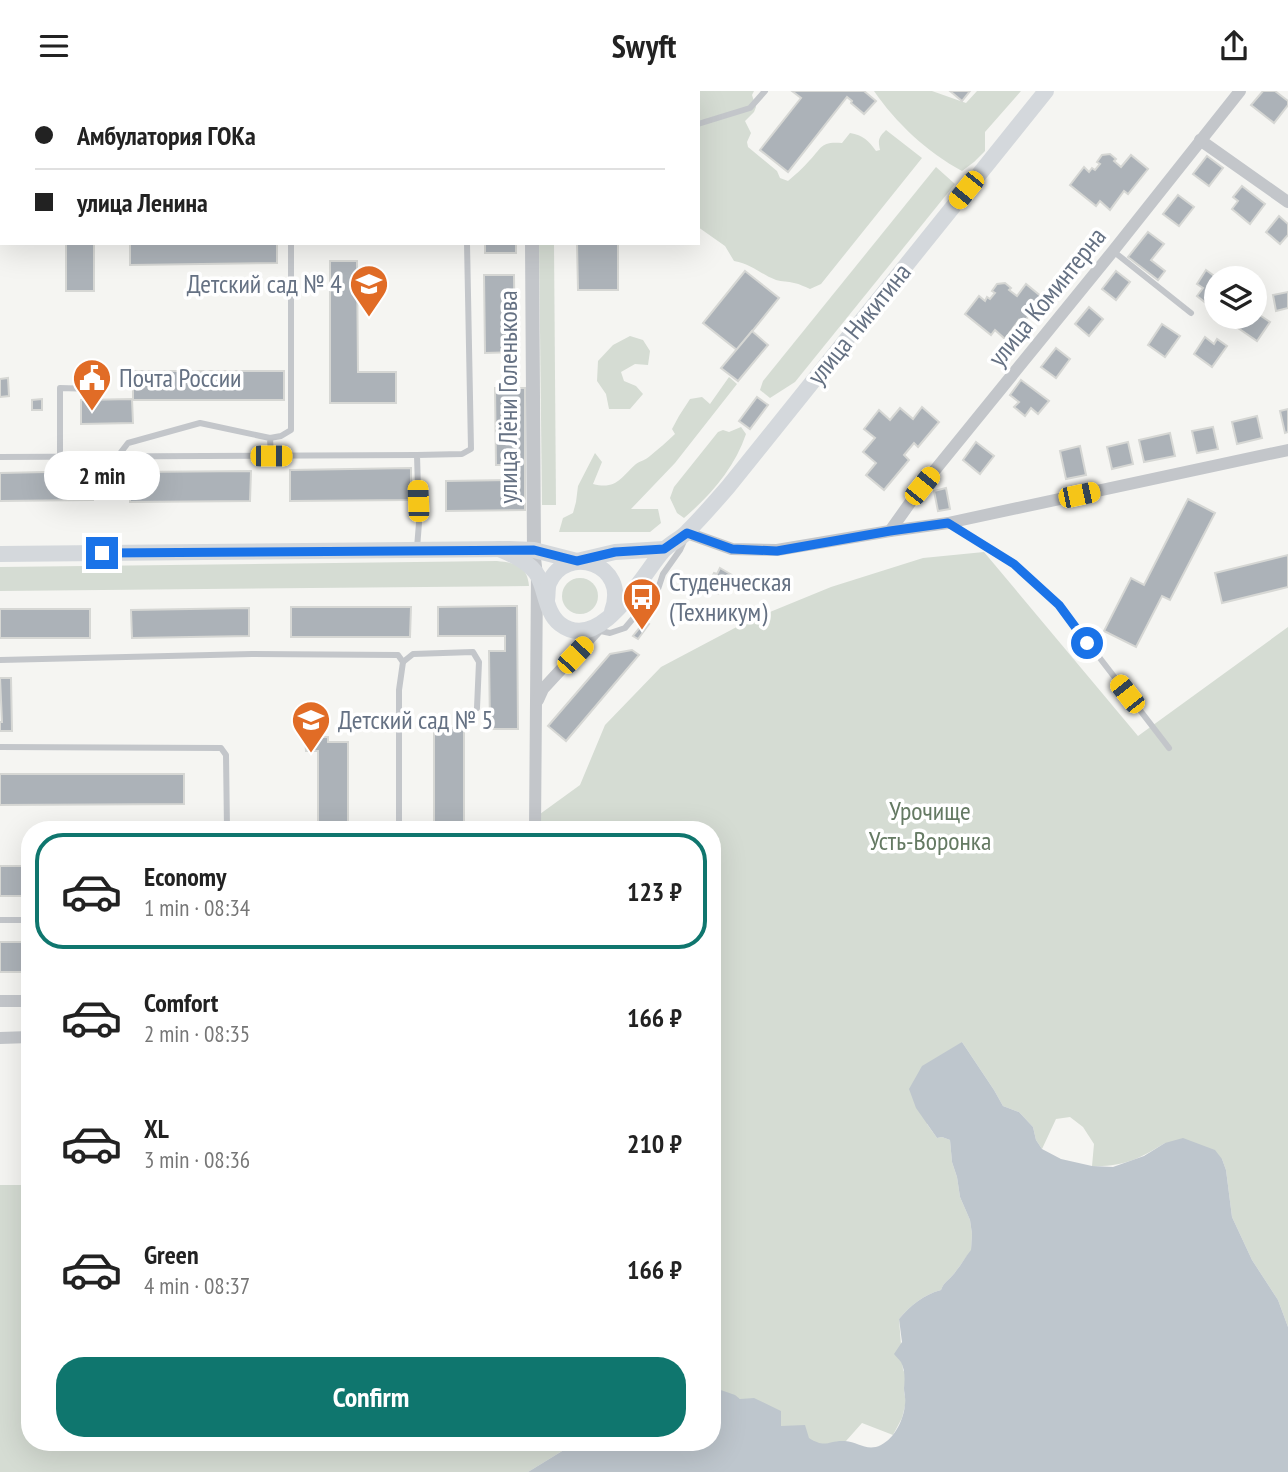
<!DOCTYPE html>
<html lang="en">
<head>
<meta charset="utf-8">
<style>
  :root { --surface:#fff; --page:#f2f2f2; --text:#222; --muted:#767676; --line:#e0e0e0; --accent:#0f766e }
  body { margin:0; font-family:"PT Sans Narrow",sans-serif; background:var(--page); color:var(--text); height:100vh; display:flex; flex-direction:column; font-size:26px; white-space:nowrap }
  * { box-sizing:border-box; margin:0 }
  p { font-size:23px; color:var(--muted) }
  .icon { flex:none; width:38px; height:38px; fill:none; stroke:currentColor; stroke-width:2; stroke-linecap:round; stroke-linejoin:round }
  .map { position:relative; flex:1; overflow:hidden }
  .panel { position:absolute; left:21px; top:730px; width:700px; height:630px; display:flex; flex-direction:column; background:var(--surface); border-radius:28px; box-shadow:0 7px 28px #0002 }
  .panel>* { flex:none }
  .hud { position:absolute; left:0px; top:0px; width:700px; height:154px; box-shadow:0 7px 28px #0002; display:grid; align-content:center; height:154px; padding:0 35px; background:var(--surface) }
  .controls { position:absolute; left:1204px; top:175px; display:grid; gap:14px }
  .controls a { display:grid; place-items:center; width:63px; height:63px; border-radius:50%; background:var(--surface); box-shadow:0 7px 28px #0002; font-size:35px }
  .end { position:absolute; width:32px; height:32px; margin:-16px; border:9px solid #1a73e8; background:#fff; box-shadow:0 0 0 4px #fff }
  .from { border-radius:50% }
  .bubble { position:absolute; height:49px; border-radius:24px; background:var(--surface); box-shadow:0 7px 28px #0002; font-size:23px; font-weight:600; line-height:49px; text-align:center }
  .car { position:absolute; width:21px; height:42px; margin:-21px -10px; border-radius:9px; box-shadow:0 0 5px 2px #0007; background:linear-gradient(#f5c518 24%,#345 0 40%,#f5c518 0 76%,#345 0 86%,#f5c518 0) }
  .hud b { display:flex; align-items:center; gap:24px; height:66px; font-size:26px }
  .hud b+b { border-top:2px solid var(--line) }
  .hud i { width:18px; height:18px; background:var(--text) }
  ul { padding:12px 0 0; list-style:none }
  li { display:flex; align-items:center; gap:21px; height:116px; margin:0 14px 10px; padding:0 21px; border:4px solid transparent; border-radius:28px }
  li div { flex:1 }
  li b { display:block; font-size:26px }
  li em { font-style:normal; font-weight:600 }
  li.current { border-color:var(--accent) }
  li>.icon { width:63px; height:63px; stroke-width:1.5 }
  .button { display:flex; gap:14px; margin-top:auto; padding:14px 35px }
  .button a { flex:1; height:80px; border-radius:28px; background:var(--accent); color:#fff; font-size:28px; font-weight:600; line-height:80px; text-align:center }
  header { display:flex; justify-content:space-between; align-items:center; height:91px; padding:0 35px; background:var(--surface); font-size:32px; font-weight:600 }
  .map>svg:first-child { display:block }
  .green { fill:#d5dcd3 }
  .water { fill:#bec6cd }
  .building { fill:#acb2b8; stroke:#d6d7d4; stroke-width:2 }
  .lines { fill:none; stroke-linecap:round; stroke-linejoin:round }
  .service { stroke:#c3c6ca; stroke-width:6 }
  .minor { stroke:#c3c6ca; stroke-width:12 }
  .tertiary { stroke:#c3c6ca; stroke-width:14 }
  .secondary { stroke:#d4d8dc; stroke-width:16 }
  .route { stroke:#1a73e8; stroke-width:9 }
  .labels { text-anchor:middle; stroke-width:7; stroke-linejoin:round; paint-order:stroke }
  .poi-label { font-size:26px; fill:#657183; stroke:#fff; text-anchor:start }
  .street-label { font-size:26px; fill:#657183; stroke:#fff }
  .park-label { font-size:26px; fill:#657a63; stroke:#fff }
</style>
</head>
<body>
<header><svg class="icon" aria-label="menu" viewBox="0 0 24 24"><path d="M4 6h16M4 12h16M4 18h16"/></svg>Swyft<svg class="icon" aria-label="share" viewBox="0 0 24 24"><path d="M12 15V3M7 8l5-5 5 5M5 13v7h14v-7"/></svg></header>
<div class="map">
<svg width="1288" height="1381" viewBox="0 0 1288 1381">
  <rect width="100%" height="100%" fill="#f5f5f2"/>
  <g class="green">
    <path d="M661,0H754L752,4L756,16L754,21L745,30L751,42L747,51L748,56L777,80L780,87L788,90C795,84 803,77 809,70C822,57 820,50 842,52L850,42C863,44 869,50 876,60L880,59C878,49 878,47 886,39L922,67L821,193L810,198C805,196 800,193 794,192C788,190 782,191 776,189C760,183 752,173 734,170L725,155L698,136V2H660Z"/>
    <path d="M874,0H932L966,12L977,0H1021L985,41V60L974,71L962,80C927,61 896,32 874,0Z"/>
    <path d="M936,76L955,93L795,291L770,307L760,299L763,290Z"/>
    <path d="M539,152H554L556,414H542Z"/>
    <path d="M630,245L643,249L650,260L648,274L635,273L621,281L624,290L636,295L643,303L630,318H609L606,303L597,290L598,270L613,254Z"/>
    <path d="M729,286L737,293L675,372L631,418H658L661,432L650,441H559L563,427L573,422L576,411L578,395L595,362L602,371L593,393C617,399 621,386 636,373C640,370 646,369 650,365C658,358 667,351 675,343L672,338L679,325L690,308L702,306L710,313Z"/>
    <path d="M741,336L746,343C735,376 711,404 684,427L677,422L670,407L674,396L718,341L723,339L729,341Z"/>
    <path d="M984,461L1138,645L1288,536V1236L1278,1209L1252,1169L1232,1126L1226,1079L1222,1068L1165,1052C1139,1068 1123,1076 1092,1075L1094,1053L1083,1036L1070,1026L1056,1028L1042,1058L1036,1049L1033,1036L1019,1021L1003,1015L994,999L962,951L927,1033L937,1047L942,1046L950,1049L952,1071L957,1086L960,1106L970,1129L972,1143L971,1160C965,1166 962,1173 956,1180C951,1188 944,1190 941,1199C923,1204 911,1214 899,1228L903,1279L906,1284L904,1301L906,1311L902,1327L893,1344L862,1332L846,1350L820,1354L781,1335L740,1308L718,1298L712,1301V738H540V723L580,694L605,634L661,576L748,530L831,496L923,467Z"/>
    <path d="M497,470C516,472 527,474 529,495L0,500V476Z"/>
    <circle cx="580" cy="505" r="18"/>
    <path d="M0,1094H30V1351H574L572,1354L528,1381H0Z"/>
  </g>
  <path class="water" d="M962,951L994,999L1003,1015L1019,1021L1033,1036L1036,1049L1042,1058L1061,1068L1092,1075L1113,1076L1144,1065L1165,1052L1183,1047L1215,1059L1222,1068L1226,1079L1232,1126L1252,1169L1278,1209L1288,1236V1381H528L572,1354L574,1351H712V1301L718,1298L735,1304L740,1308L754,1307L781,1320V1335L805,1334L809,1347C826,1358 828,1349 845,1350C858,1351 867,1361 881,1354C895,1347 904,1328 905,1313C906,1308 904,1303 904,1297C905,1288 905,1279 901,1271C899,1268 896,1266 894,1263L902,1251L899,1228C911,1214 923,1204 941,1199C944,1190 951,1188 956,1180C962,1173 965,1166 971,1159L972,1143L970,1129L960,1106L957,1086L952,1071L950,1049L942,1046L937,1047L916,1017L909,998L922,975Z"/>
  <g class="building">
    <rect x="579" y="0" width="67" height="2"/>
    <path d="M792,0H864L876,10L864,23L851,12L852,10L847,6L788,81L760,59L801,7Z"/>
    <path d="M950,0H970L962,10Z"/>
    <path d="M1263,0H1275L1288,10V14L1274,32L1251,14Z"/>
    <rect x="0" y="45" width="2" height="29"/>
    <path d="M1110,63L1116,68L1114,70L1121,76L1131,64L1148,78L1128,103L1124,100L1110,119L1100,110L1096,115L1070,94L1084,76L1089,81L1092,77L1095,79L1100,73L1097,71L1102,64Z"/>
    <path d="M1207,65L1223,77L1209,95L1193,83Z"/>
    <path d="M1242,95L1265,113L1250,133L1232,118L1238,110L1233,106Z"/>
    <path d="M1178,104L1194,116L1179,135L1163,123Z"/>
    <path d="M1279,125L1288,133V144L1280,153L1266,141Z"/>
    <path d="M1148,141L1164,153L1151,169L1165,180L1158,189L1128,166Z"/>
    <rect x="66" y="152" width="28" height="48"/>
    <path d="M130,152H277V172L130,174Z"/>
    <rect x="485" y="152" width="31" height="10"/>
    <path d="M577,152H618V199H578Z"/>
    <path d="M330,170H357L358,281H396V312H330Z"/>
    <path d="M1206,179L1217,187L1216,200L1207,213L1197,205L1203,197L1197,193Z"/>
    <path d="M745,180L779,207L737,259L703,232Z"/>
    <path d="M1116,180L1130,191L1116,209L1102,198Z"/>
    <path d="M484,184H514L515,261L485,262Z"/>
    <path d="M1005,192L1011,197L1009,199L1017,205L1026,193L1043,207L1023,232L1019,229L1005,248L995,239L991,244L965,223L979,205L985,210L987,206L990,208L995,202L992,200L997,193Z"/>
    <path d="M1288,201V217L1276,220L1273,204Z"/>
    <path d="M1089,216L1103,228L1089,245L1075,233Z"/>
    <path d="M1255,221L1270,231L1257,250L1238,237L1246,226H1255Z"/>
    <path d="M1162,233L1180,245L1165,266L1148,254Z"/>
    <path d="M752,240L768,254L738,290L721,277Z"/>
    <path d="M1205,246L1214,253L1217,248L1227,255L1212,276L1194,263Z"/>
    <path d="M1056,257L1070,268L1056,287L1041,276Z"/>
    <rect x="133" y="280" width="151" height="29"/>
    <path d="M8,287L9,305L0,306V288Z"/>
    <path d="M1021,289L1049,310L1038,323L1031,317L1025,325L1014,316L1019,311L1010,304Z"/>
    <path d="M495,297H525V419L446,420V390L514,389L513,374H496Z"/>
    <path d="M757,306L768,314L750,338L739,330Z"/>
    <path d="M42,308V319H32V309Z"/>
    <path d="M132,308L133,332L81,333V309Z"/>
    <path d="M922,316L939,331L918,356L914,352L904,364L909,369L884,399L866,384L876,372L863,361L875,347L864,338L879,319L890,329L900,317L913,328Z"/>
    <path d="M1288,318V341L1285,342L1280,320Z"/>
    <path d="M1257,325L1262,347L1237,353L1232,331Z"/>
    <path d="M1213,336L1218,358L1197,362L1192,340Z"/>
    <path d="M1170,342L1175,365L1144,371L1139,349Z"/>
    <path d="M976,351L994,365L980,383L963,369Z"/>
    <path d="M1128,351L1133,373L1112,378L1107,356Z"/>
    <path d="M1080,355L1086,384L1066,388L1060,360Z"/>
    <path d="M411,377V409L290,410V379Z"/>
    <path d="M92,380L93,409L0,410V382Z"/>
    <path d="M251,380L250,410L130,411V381Z"/>
    <path d="M946,397L950,418L938,420L934,400Z"/>
    <path d="M1188,408L1215,422L1170,509L1162,505L1136,556L1104,540L1131,487L1144,494Z"/>
    <path d="M1288,464V496L1222,512L1215,482Z"/>
    <path d="M720,477L732,484L726,495L722,493L718,502L707,496L714,482L717,483Z"/>
    <path d="M517,515L518,638H490L489,560H505V545H438V516Z"/>
    <path d="M291,516H411L410,546H291Z"/>
    <path d="M249,517V545L132,547L131,519Z"/>
    <rect x="0" y="518" width="90" height="29"/>
    <path d="M645,530L649,533L638,548L633,545Z"/>
    <path d="M632,559L639,564L566,650L548,635L610,563Z"/>
    <path d="M0,587H11L12,640H0V631H2Z"/>
    <rect x="434" y="637" width="30" height="101"/>
    <path d="M305,646H328V651H348V738H306V733H318V660H306Z"/>
    <path d="M0,683H184V713L0,714Z"/>
    <rect x="0" y="775" width="30" height="30"/>
    <rect x="0" y="851" width="30" height="30"/>
  </g>
  <g class="lines">
    <g class="service">
      <path d="M652,2V0"/>
      <path d="M698,33L750,17L765,0"/>
      <path d="M0,91H2"/>
      <path d="M1113,160L1191,222"/>
      <path d="M270,347L281,345L291,339V152"/>
      <path d="M118,365L128,352L200,332L270,347L271,365"/>
      <path d="M0,366L417,364"/>
      <path d="M60,366V297L94,298"/>
      <path d="M951,433L1014,473L1059,514L1169,657"/>
      <path d="M417,457L419,432L417,364L462,363L471,358L467,152"/>
      <path d="M596,539L610,542L625,537L658,498L663,483L680,459L684,450"/>
      <path d="M0,569L252,563L398,564L403,571"/>
      <path d="M0,656L221,657L226,664L227,738"/>
      <path d="M399,738V599L403,571L413,563L473,561L479,571L477,617"/>
      <path d="M0,829H30"/>
    </g>
    <g class="minor">
      <path d="M0,25H2"/>
      <path d="M1200,49L1288,111"/>
      <path d="M890,440L922,395L1113,160L1240,0"/>
      <path d="M687,442L732,458L777,459L890,440L948,432L1288,359"/>
      <path d="M534,459L537,484L535,738"/>
      <path d="M538,609L543,598L603,533"/>
      <path d="M0,910H30"/>
      <path d="M0,947L30,946"/>
    </g>
    <g class="tertiary">
      <path d="M530,0V2"/>
      <path d="M532,152L534,459"/>
    </g>
    <g class="secondary">
      <path d="M499,458C513,464 530,471 538,485C546,501 546,522 560,533C600,564 642,484 663,460C670,452 681,448 688,440C702,426 715,411 728,396L1046,0"/>
      <path d="M0,463L509,458L534,459L577,470L615,461L664,458"/>
      <path d="M547,509C548,504 547,497 549,492C566,452 630,473 612,520"/>
    </g>
  </g>
  <g class="lines">
    <path class="route" d="M102,462L534,459L577,470L615,461L664,458L687,442L732,458L777,460L890,440L948,432L1014,473L1059,514L1087,552"/>
  </g>
  <defs>
    <g id="school-pin" transform="scale(2.0125)"><path d="M0 17L-7.5 6A9.5 9.5 0 1 1 7.5 6Z" fill="#e16c26" stroke="#fff"/><path d="M0-5L7-2L0 1L-7-2ZM-4 1L0 2.5L4 1V4Q0 6-4 4Z" fill="#fff"/></g>
    <g id="civic-pin" transform="scale(2.0125)"><path d="M0 17L-7.5 6A9.5 9.5 0 1 1 7.5 6Z" fill="#e16c26" stroke="#fff"/><path d="M-.6-6.5H3V-4.5H.6V-3L4-1V1h2V6H-6V1h2V-1L-.6-3ZM-1.2 2.5V6h2.4V2.5Z" fill="#fff"/></g>
    <g id="bus-pin" transform="scale(2.0125)"><path d="M0 17L-7.5 6A9.5 9.5 0 1 1 7.5 6Z" fill="#e16c26" stroke="#fff"/><path d="M-5-6H5V4H4V6H2V4H-2V6H-4V4H-5ZM-3.5-4V0h7V-4ZM-3.5 1.2v1.5H-2V1.2ZM2 1.2v1.5H3.5V1.2Z" fill="#fff"/></g>
  </defs>
  <g fill-rule="evenodd">
    <use href="#school-pin" x="369" y="193"/>
    <use href="#civic-pin" x="92" y="287"/>
    <use href="#bus-pin" x="642" y="506"/>
    <use href="#school-pin" x="311" y="629"/>
  </g>
  <g class="labels">
    <g class="poi-label">
      <text x="342" y="202" text-anchor="end">Детский сад № 4</text>
      <text x="119" y="296">Почта России</text>
      <text x="669" y="500">Студенческая<tspan x="669" dy="30">(Техникум)</tspan></text>
      <text x="338" y="638">Детский сад № 5</text>
    </g>
    <g class="street-label">
      <text transform="translate(1047 206) rotate(-51)" y="9">улица Коминтерна</text>
      <text transform="translate(859 233) rotate(-51)" y="9">улица Никитина</text>
      <text transform="translate(508 306) rotate(-90)" y="9">улица Лёни Голенькова</text>
    </g>
    <g class="park-label">
      <text x="930" y="729">Урочище<tspan x="930" dy="30">Усть-Воронка</tspan></text>
    </g>
  </g>
</svg>
<div class="controls">
<a><svg class="icon" aria-label="layers" viewBox="0 0 24 24"><path d="M12 4l9 5-9 5-9-5zM3 14l9 5 9-5"/></svg></a>
</div>
<i class="end from" style="left:1087px;top:552px"></i>
<i class="end" style="left:102px;top:462px"></i>
<div class="bubble" style="left:44px;top:360px;width:116px">2 min</div>
<i class="car" style="left:966px;top:99px;rotate:219deg"></i>
<i class="car" style="left:271px;top:365px;rotate:90deg"></i>
<i class="car" style="left:922px;top:395px;rotate:39deg"></i>
<i class="car" style="left:1079px;top:404px;rotate:78deg"></i>
<i class="car" style="left:418px;top:410px;rotate:358deg"></i>
<i class="car" style="left:575px;top:564px;rotate:43deg"></i>
<i class="car" style="left:1127px;top:603px;rotate:322deg"></i>
<div class="hud">
<b><i class="from"></i>Амбулатория ГОКа</b>
<b><i></i>улица Ленина</b>
</div>
<section class="panel">
<ul>
<li class="current"><svg class="icon" aria-label="car" viewBox="0 0 24 24"><path d="M5 17H2v-5l4-1 3-4h7l3 4 3 1v5h-3M9 17h6M6 11h13"/><circle cx="7" cy="17" r="2"/><circle cx="17" cy="17" r="2"/></svg><div><b>Economy</b><p>1 min · 08:34</p></div><em>123 ₽</em></li>
<li><svg class="icon" aria-label="car" viewBox="0 0 24 24"><path d="M5 17H2v-5l4-1 3-4h7l3 4 3 1v5h-3M9 17h6M6 11h13"/><circle cx="7" cy="17" r="2"/><circle cx="17" cy="17" r="2"/></svg><div><b>Comfort</b><p>2 min · 08:35</p></div><em>166 ₽</em></li>
<li><svg class="icon" aria-label="car" viewBox="0 0 24 24"><path d="M5 17H2v-5l4-1 3-4h7l3 4 3 1v5h-3M9 17h6M6 11h13"/><circle cx="7" cy="17" r="2"/><circle cx="17" cy="17" r="2"/></svg><div><b>XL</b><p>3 min · 08:36</p></div><em>210 ₽</em></li>
<li><svg class="icon" aria-label="car" viewBox="0 0 24 24"><path d="M5 17H2v-5l4-1 3-4h7l3 4 3 1v5h-3M9 17h6M6 11h13"/><circle cx="7" cy="17" r="2"/><circle cx="17" cy="17" r="2"/></svg><div><b>Green</b><p>4 min · 08:37</p></div><em>166 ₽</em></li>
</ul>
<div class="button"><a>Confirm</a></div>
</section>
</div>
</body>
</html>
